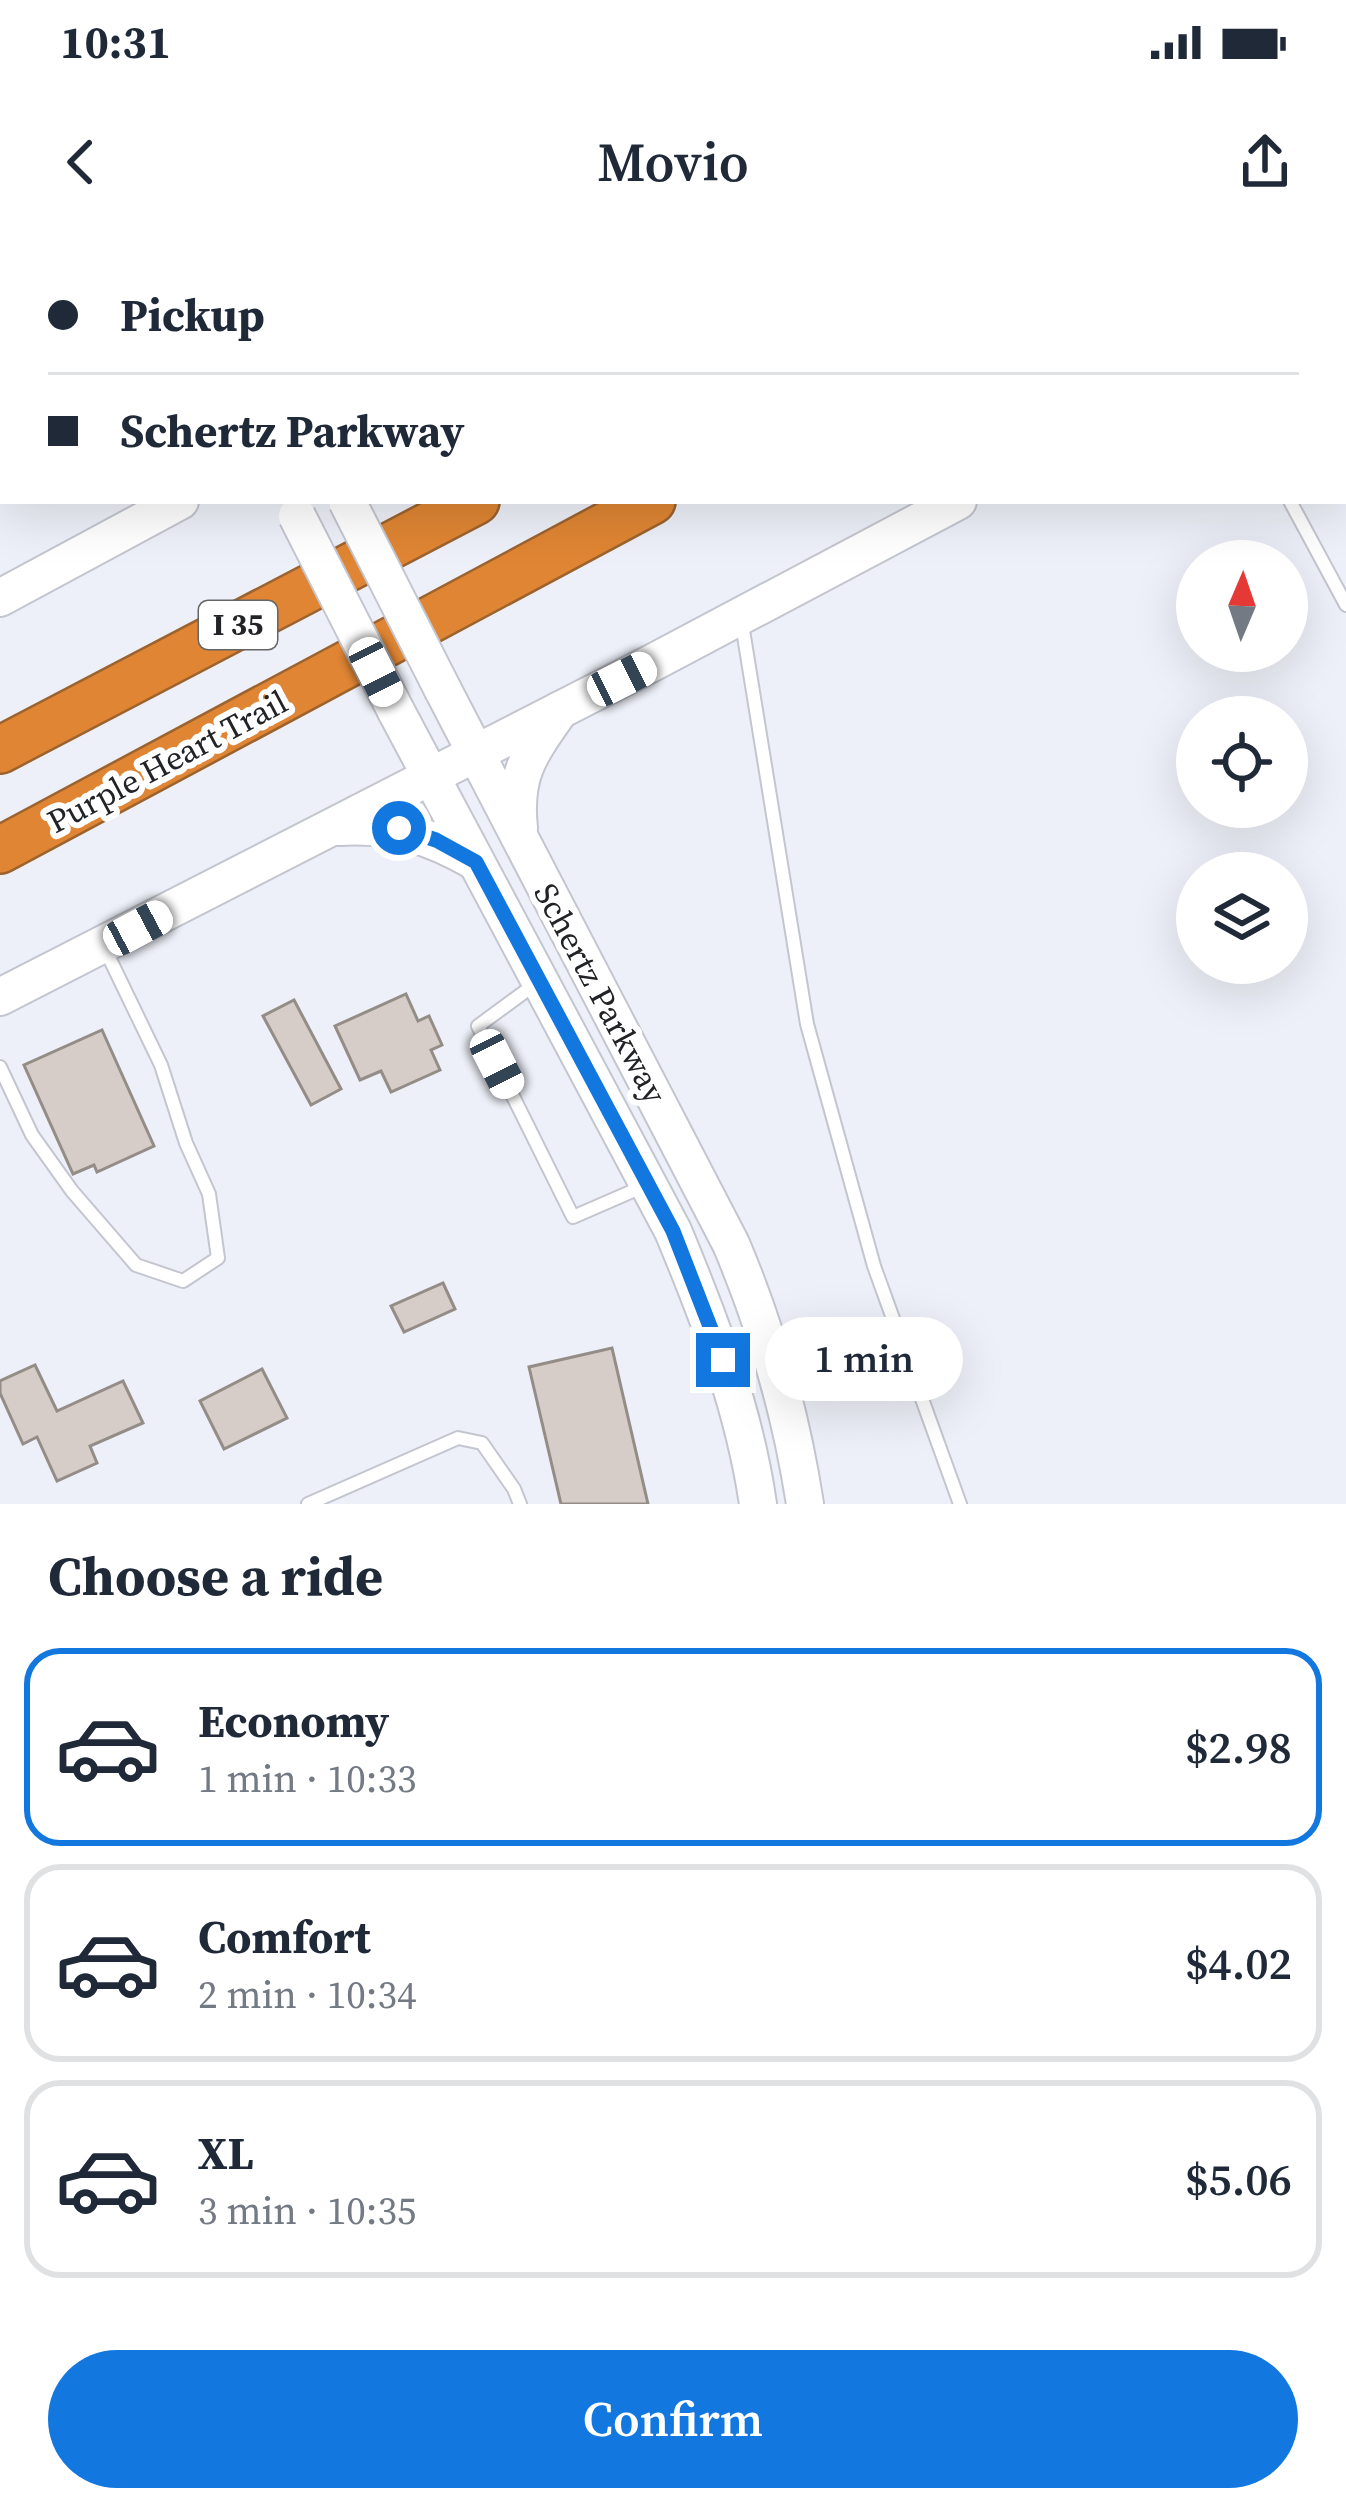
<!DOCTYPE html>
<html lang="en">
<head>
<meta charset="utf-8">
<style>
  :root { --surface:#fff; --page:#f2f2f3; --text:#1f2937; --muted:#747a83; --line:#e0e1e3; --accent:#1277df }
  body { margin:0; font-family:"Source Serif 4",serif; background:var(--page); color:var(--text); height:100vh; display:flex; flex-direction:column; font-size:45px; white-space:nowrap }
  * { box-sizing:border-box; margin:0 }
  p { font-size:39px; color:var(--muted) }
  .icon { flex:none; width:66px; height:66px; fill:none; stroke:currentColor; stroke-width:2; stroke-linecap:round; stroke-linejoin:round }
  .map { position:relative; height:1264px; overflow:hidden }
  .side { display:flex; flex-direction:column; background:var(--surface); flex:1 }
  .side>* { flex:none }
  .banner { position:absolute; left:0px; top:0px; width:1347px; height:264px; box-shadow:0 12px 48px #0002; display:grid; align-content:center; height:264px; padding:0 48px; background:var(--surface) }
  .needle { width:78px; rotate:2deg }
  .buttons { position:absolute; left:1176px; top:300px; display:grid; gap:24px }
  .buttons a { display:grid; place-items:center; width:132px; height:132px; border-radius:50%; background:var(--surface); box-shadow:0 12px 48px #0002; font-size:60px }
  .end { position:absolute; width:54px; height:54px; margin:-27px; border:15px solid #1277df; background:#fff; box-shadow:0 0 0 6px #fff }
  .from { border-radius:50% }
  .bubble { position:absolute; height:84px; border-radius:42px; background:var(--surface); box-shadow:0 12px 48px #0002; font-size:39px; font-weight:600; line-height:84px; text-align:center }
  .car { position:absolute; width:36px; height:72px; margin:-36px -18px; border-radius:15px; box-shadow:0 0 9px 3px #0007; background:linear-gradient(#fff 24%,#345 0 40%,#fff 0 76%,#345 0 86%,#fff 0) }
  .banner b { display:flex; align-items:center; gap:42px; height:114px; font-size:45px }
  .banner b+b { border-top:3px solid var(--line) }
  .banner i { width:30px; height:30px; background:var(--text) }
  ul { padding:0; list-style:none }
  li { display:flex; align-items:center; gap:36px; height:198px; margin:0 24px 18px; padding:0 24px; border:6px solid var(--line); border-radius:36px }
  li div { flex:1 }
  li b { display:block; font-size:45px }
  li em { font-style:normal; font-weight:600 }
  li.on { border-color:var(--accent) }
  li>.icon { width:108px; height:108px; stroke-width:1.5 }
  h2 { padding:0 48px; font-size:54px; line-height:144px }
  .button { display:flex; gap:24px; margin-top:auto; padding:24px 48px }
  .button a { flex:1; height:138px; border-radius:72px; background:var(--accent); color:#fff; font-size:48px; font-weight:600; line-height:138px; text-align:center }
  .status { display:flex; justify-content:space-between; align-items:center; height:84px; padding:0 60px; background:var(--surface); direction:ltr }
  .status svg { height:33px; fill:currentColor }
  header { display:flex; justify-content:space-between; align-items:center; height:156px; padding:0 48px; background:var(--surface); font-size:54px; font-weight:600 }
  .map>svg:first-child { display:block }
  .building { fill:#d6cdc8; stroke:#948c87; stroke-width:3 }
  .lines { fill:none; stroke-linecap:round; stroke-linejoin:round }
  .lane-casing { stroke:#c4c6cf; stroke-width:16 }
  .secondary-casing { stroke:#c4c6cf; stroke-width:40 }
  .highway-casing { stroke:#9d632e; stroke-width:50 }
  .lane { stroke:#fff; stroke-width:12 }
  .secondary { stroke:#fff; stroke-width:36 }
  .highway { stroke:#df8533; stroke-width:45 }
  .secondary-bridge-casing { stroke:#c4c6cf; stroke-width:40; stroke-linecap:butt }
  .secondary-bridge { stroke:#fff; stroke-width:36 }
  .route { stroke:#1277df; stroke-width:15 }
  .labels { text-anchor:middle; stroke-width:12; stroke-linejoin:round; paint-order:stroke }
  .shield { fill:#fff; stroke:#646567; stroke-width:3 }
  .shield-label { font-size:30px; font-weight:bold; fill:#222326 }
  .street-label { font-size:33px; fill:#222326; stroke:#fff }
</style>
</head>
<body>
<div class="status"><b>10:31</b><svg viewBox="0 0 49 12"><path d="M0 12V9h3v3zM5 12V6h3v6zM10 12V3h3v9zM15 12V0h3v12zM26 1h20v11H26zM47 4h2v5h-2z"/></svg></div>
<header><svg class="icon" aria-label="back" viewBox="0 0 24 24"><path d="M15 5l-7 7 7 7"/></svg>Movio<svg class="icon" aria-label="share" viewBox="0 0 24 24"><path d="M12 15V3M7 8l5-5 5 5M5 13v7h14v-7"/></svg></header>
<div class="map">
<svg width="1346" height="1264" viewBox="0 0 1346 1264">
  <rect width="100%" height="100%" fill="#edf0f8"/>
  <g class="building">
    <path d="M406,754L418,781L429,776L442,805L431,810L440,830L391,852L381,831L360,840L335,786Z"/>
    <path d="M294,760L341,849L311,865L263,776Z"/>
    <path d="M102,790L154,906L97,932L94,925L73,934L24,825Z"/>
    <path d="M443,1043L455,1069L404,1092L391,1066Z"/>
    <path d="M612,1108L648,1264H561L529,1127Z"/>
    <path d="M35,1125L57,1171L123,1141L143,1183L90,1206L97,1223L57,1241L37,1197L23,1204L0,1153V1141Z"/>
    <path d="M262,1129L287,1178L224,1209L200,1161Z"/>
  </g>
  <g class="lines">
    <g class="lane-casing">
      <g id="lane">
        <path d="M6,0L7,3"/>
        <path d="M314,0L316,3"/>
        <path d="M439,3L444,0"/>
        <path d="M0,47L3,45"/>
        <path d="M1344,182L1346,181"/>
        <path d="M0,234L3,232"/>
        <path d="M1290,261L1346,365"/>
        <path d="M742,384L807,784L874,1026L960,1264"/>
        <path d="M538,742L478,786L573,977L642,947"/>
        <path d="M0,827L32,895L72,951L136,1025L183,1041L218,1018L209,954L186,903L161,825L105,709"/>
        <path d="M308,1264L458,1198L482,1203L514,1249L520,1264"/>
      </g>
    </g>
    <g class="secondary-casing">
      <g id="secondary">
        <path d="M175,0L177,3"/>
        <path d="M669,3L675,0"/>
        <path d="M1344,27L1346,26"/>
        <path d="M0,358L180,261"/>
        <path d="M443,450L731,1004C767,1089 791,1173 805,1264"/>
        <path d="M396,471L673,991C710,1080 744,1168 758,1264"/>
        <path d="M339,587C391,584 429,595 474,621"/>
        <path d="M519,588C513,534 530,513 560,470"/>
        <path d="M0,757L652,423L958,261"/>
      </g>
    </g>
    <g class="highway-casing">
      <g id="highway">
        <path d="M961,3L966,0"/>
        <path d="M1139,3L1145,0"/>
        <path d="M0,510L476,261"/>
        <path d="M0,610L652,261"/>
      </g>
    </g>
    <use href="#lane" class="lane"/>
    <use href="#secondary" class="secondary"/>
    <use href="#highway" class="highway"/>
    <g class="secondary-bridge-casing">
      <g id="secondary-bridge">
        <path d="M347,261L443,450"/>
        <path d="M297,276L396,471"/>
      </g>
    </g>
    <use href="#secondary-bridge" class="secondary-bridge"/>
  </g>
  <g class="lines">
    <path class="route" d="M399,588L436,600L476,622L673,991L723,1120"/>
  </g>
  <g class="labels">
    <rect class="shield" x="199" y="361" width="78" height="48" rx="9"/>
    <g class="shield-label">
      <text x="238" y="395">I 35</text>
    </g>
    <g class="street-label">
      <text transform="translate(167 521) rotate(-28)" y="12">Purple Heart Trail</text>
      <text transform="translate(601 753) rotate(62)" y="12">Schertz Parkway</text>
    </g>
  </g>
</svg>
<div class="buttons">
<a><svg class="needle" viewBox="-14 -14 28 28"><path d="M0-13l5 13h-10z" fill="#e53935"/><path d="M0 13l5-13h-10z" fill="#747a83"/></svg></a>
<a><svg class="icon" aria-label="locate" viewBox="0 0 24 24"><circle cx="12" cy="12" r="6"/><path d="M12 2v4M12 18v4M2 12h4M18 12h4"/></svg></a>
<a><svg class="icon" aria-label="layers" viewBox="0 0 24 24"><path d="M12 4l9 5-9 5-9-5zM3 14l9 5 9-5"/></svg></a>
</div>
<i class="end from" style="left:399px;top:588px"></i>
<i class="end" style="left:723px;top:1120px"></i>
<div class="bubble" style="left:765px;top:1077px;width:198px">1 min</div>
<i class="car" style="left:376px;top:432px;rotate:153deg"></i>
<i class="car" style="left:622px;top:439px;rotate:63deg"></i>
<i class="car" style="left:138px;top:688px;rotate:62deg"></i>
<i class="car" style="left:497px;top:824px;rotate:153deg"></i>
<div class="banner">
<b><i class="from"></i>Pickup</b>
<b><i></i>Schertz Parkway</b>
</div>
</div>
<section class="side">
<h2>Choose a ride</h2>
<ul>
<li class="on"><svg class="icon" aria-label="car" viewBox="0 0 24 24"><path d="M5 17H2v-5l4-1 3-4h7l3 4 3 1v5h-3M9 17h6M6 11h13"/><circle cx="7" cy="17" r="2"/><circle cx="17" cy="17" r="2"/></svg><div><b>Economy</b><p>1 min · 10:33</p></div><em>$2.98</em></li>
<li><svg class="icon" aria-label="car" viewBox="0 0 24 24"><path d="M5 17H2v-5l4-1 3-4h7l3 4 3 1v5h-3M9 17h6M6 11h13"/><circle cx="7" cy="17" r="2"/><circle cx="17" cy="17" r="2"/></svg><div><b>Comfort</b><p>2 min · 10:34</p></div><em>$4.02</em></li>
<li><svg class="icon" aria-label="car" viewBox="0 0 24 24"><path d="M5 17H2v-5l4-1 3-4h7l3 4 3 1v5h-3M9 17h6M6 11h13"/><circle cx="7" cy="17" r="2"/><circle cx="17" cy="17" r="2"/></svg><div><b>XL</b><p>3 min · 10:35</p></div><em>$5.06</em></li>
</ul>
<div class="button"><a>Confirm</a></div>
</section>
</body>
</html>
